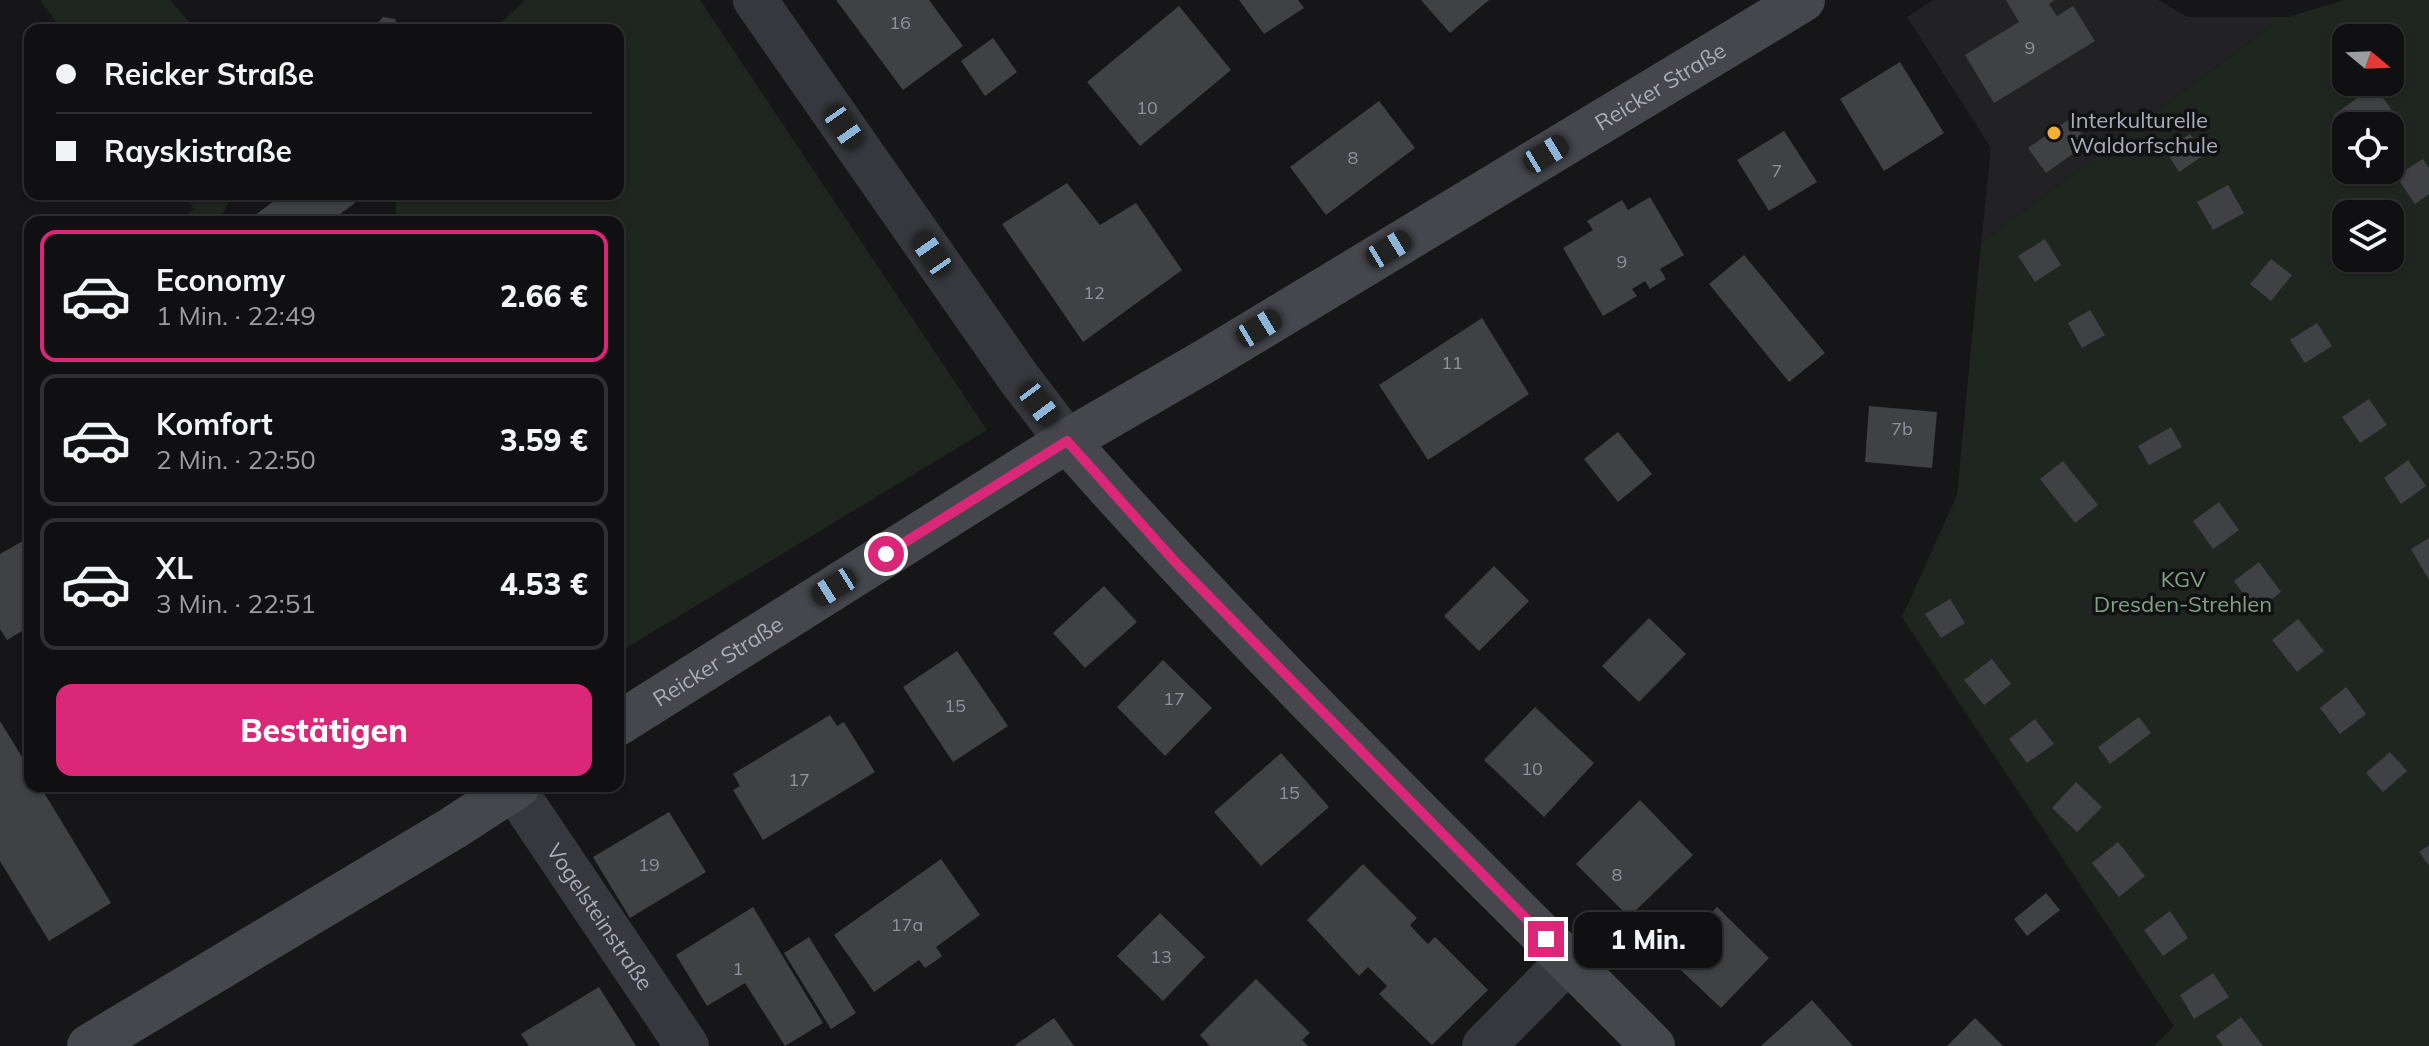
<!DOCTYPE html>
<html lang="de">
<head>
<meta charset="utf-8">
<style>
  :root { --surface:#101012; --page:#1e1e20; --text:#f1f3f6; --muted:#9c9d9f; --line:#303032; --accent:#db2777 }
  body { margin:0; font-family:Mulish,sans-serif; background:var(--page); color:var(--text); height:100vh; display:flex; flex-direction:column; font-size:30px; white-space:nowrap }
  * { box-sizing:border-box; margin:0 }
  p { font-size:26px; color:var(--muted) }
  .icon { flex:none; width:44px; height:44px; fill:none; stroke:currentColor; stroke-width:2; stroke-linecap:round; stroke-linejoin:round }
  .map { position:relative; flex:1; overflow:hidden }
  .panel { position:absolute; left:24px; top:216px; width:600px; height:576px; display:flex; flex-direction:column; background:var(--surface); border-radius:16px; box-shadow:0 2px 6px #0004,0 0 0 2px var(--line) }
  .panel>* { flex:none }
  .guide { position:absolute; left:24px; top:24px; width:600px; height:176px; border-radius:16px; box-shadow:0 2px 6px #0004,0 0 0 2px var(--line); display:grid; align-content:center; height:176px; padding:0 32px; background:var(--surface) }
  .needle { width:52px; rotate:109deg }
  .controls { position:absolute; left:2332px; top:24px; display:grid; gap:16px }
  .controls a { display:grid; place-items:center; width:72px; height:72px; border-radius:16px; background:var(--surface); box-shadow:0 2px 6px #0004,0 0 0 2px var(--line); font-size:40px }
  .end { position:absolute; width:36px; height:36px; margin:-18px; border:10px solid #db2777; background:#fff; box-shadow:0 0 0 4px #fff }
  .from { border-radius:50% }
  .bubble { position:absolute; height:56px; border-radius:16px; background:var(--surface); box-shadow:0 2px 6px #0004,0 0 0 2px var(--line); font-size:26px; font-weight:800; line-height:56px; text-align:center }
  .car { position:absolute; width:24px; height:48px; margin:-24px -12px; border-radius:10px; box-shadow:0 0 6px 2px #0007; background:linear-gradient(#222 24%,#8ab4d8 0 40%,#222 0 76%,#8ab4d8 0 86%,#222 0) }
  .guide b { display:flex; align-items:center; gap:28px; height:76px; font-size:30px }
  .guide b+b { border-top:2px solid var(--line) }
  .guide i { width:20px; height:20px; background:var(--text) }
  ul { padding:14px 0 0; list-style:none }
  li { display:flex; align-items:center; gap:24px; height:132px; margin:0 16px 12px; padding:0 16px; border:4px solid var(--line); border-radius:16px }
  li div { flex:1 }
  li b { display:block; font-size:30px }
  li em { font-style:normal; font-weight:800 }
  li.selected { border-color:var(--accent) }
  li>.icon { width:72px; height:72px; stroke-width:1.5 }
  .cta { display:flex; gap:16px; margin-top:auto; padding:16px 32px }
  .cta a { flex:1; height:92px; border-radius:16px; background:var(--accent); color:#fff; font-size:32px; font-weight:800; line-height:92px; text-align:center }
  .map>svg:first-child { display:block }
  .built { fill:#222225 }
  .green { fill:#1e261f; fill-rule:evenodd }
  .building { fill:#404145 }
  .lines { fill:none; stroke-linecap:round; stroke-linejoin:round }
  .street { stroke:#37383d; stroke-width:44 }
  .secondary { stroke:#45474d; stroke-width:44 }
  .route { stroke:#db2777; stroke-width:10 }
  .poi-dot { fill:#f2b134; stroke:#111113; stroke-width:3 }
  .labels { text-anchor:middle; stroke-width:7; stroke-linejoin:round; paint-order:stroke }
  .number-label { font-size:18px; fill:#8e929b }
  .street-label { font-size:22px; fill:#a8adb8; stroke:#111113 }
  .poi-label { font-size:22px; fill:#a8adb8; stroke:#111113; text-anchor:start }
  .park-label { font-size:22px; fill:#7fa381; stroke:#111113 }
</style>
</head>
<body>
<div class="map">
<svg width="2429" height="1046" viewBox="0 0 2429 1046">
  <rect width="100%" height="100%" fill="#161618"/>
  <path class="built" d="M1933,0H2158L2188,17H2272V25L1981,243L1991,148L1907,17Z"/>
  <g class="green">
    <path d="M40,0H170L196,30H62Z"/>
    <path d="M525,0H700L987,430L618,653V222H396V194H618V30H493Z"/>
    <path d="M2345,0H2429V1046H2154L2174,1026L1902,617L1957,495L1981,243L2272,25V17H2288ZM2346,38H2390V82H2346ZM2346,126H2390V170H2346ZM2346,214H2390V258H2346Z"/>
    <path d="M183,194H232L221,217L224,222H176L194,209Z"/>
  </g>
  <g class="building">
    <path d="M836,0H929L963,46L903,90Z"/>
    <path d="M1239,0H1298L1304,8L1264,34Z"/>
    <path d="M1421,0H1489L1450,33Z"/>
    <path d="M2006,0H2055L2049,4L2057,16L2073,6L2095,41L1994,103L1965,55L2019,22Z"/>
    <path d="M1179,6L1231,70L1140,146L1087,82Z"/>
    <path d="M383,17L395,19L400,30H376L377,24Z"/>
    <path d="M993,38L1017,72L985,96L961,61Z"/>
    <path d="M1900,62L1944,133L1884,171L1840,99Z"/>
    <path d="M2374,86L2394,113L2377,126H2346V131L2334,115Z"/>
    <path d="M1379,101L1415,148L1326,215L1290,167Z"/>
    <path d="M2071,118L2088,143L2046,173L2028,148Z"/>
    <path d="M1784,131L1817,182L1769,211L1737,160Z"/>
    <path d="M2190,134L2204,155L2179,172L2165,150Z"/>
    <path d="M2423,159L2429,168V194L2415,204L2396,176Z"/>
    <path d="M1067,183L1100,225L1136,203L1182,270L1083,342L1002,224Z"/>
    <path d="M2228,185L2244,213L2213,230L2197,202Z"/>
    <path d="M283,194H348L355,203L329,222H246Z"/>
    <path d="M1650,197L1684,255L1660,269L1666,279L1650,289L1645,281L1632,289L1637,296L1603,316L1563,248L1593,230L1587,221L1622,200L1628,210Z"/>
    <path d="M2045,239L2061,265L2035,282L2018,256Z"/>
    <path d="M1744,255L1825,353L1789,382L1709,284Z"/>
    <path d="M2271,259L2292,275L2271,301L2250,284Z"/>
    <path d="M2090,310L2105,335L2082,348L2068,323Z"/>
    <path d="M1482,318L1529,394L1428,460L1379,385Z"/>
    <path d="M2317,323L2332,346L2305,363L2290,340Z"/>
    <path d="M2369,399L2387,425L2360,443L2342,417Z"/>
    <path d="M1869,406L1937,412L1932,468L1865,462Z"/>
    <path d="M2171,427L2182,447L2149,465L2138,446Z"/>
    <path d="M1618,432L1652,474L1618,502L1584,459Z"/>
    <path d="M2408,460L2426,486L2401,504L2384,478Z"/>
    <path d="M2063,461L2098,505L2075,523L2040,479Z"/>
    <path d="M2219,502L2239,530L2213,549L2193,521Z"/>
    <path d="M30,537V626L7,640L0,629V554Z"/>
    <path d="M2429,538V580L2411,549Z"/>
    <path d="M2259,562L2281,592L2256,611L2234,581Z"/>
    <path d="M1494,566L1529,601L1479,651L1444,616Z"/>
    <path d="M1104,586L1137,622L1085,668L1053,633Z"/>
    <path d="M1950,599L1965,623L1941,638L1925,614Z"/>
    <path d="M1649,618L1686,654L1639,702L1602,666Z"/>
    <path d="M2298,619L2324,651L2297,672L2272,640Z"/>
    <path d="M957,651L1008,726L953,762L903,687Z"/>
    <path d="M1992,659L2011,684L1984,705L1964,680Z"/>
    <path d="M1163,660L1212,708L1165,756L1117,707Z"/>
    <path d="M2346,687L2366,714L2340,734L2320,708Z"/>
    <path d="M1535,707L1594,763L1544,817L1484,760Z"/>
    <path d="M830,715L837,726L844,722L875,772L763,840L733,790L740,786L733,774Z"/>
    <path d="M2139,717L2151,733L2110,764L2098,747Z"/>
    <path d="M2035,719L2054,744L2027,763L2009,739Z"/>
    <path d="M0,721L30,770V786H40L111,903L49,941L0,861Z"/>
    <path d="M2390,752L2407,771L2383,792L2366,773Z"/>
    <path d="M1281,753L1329,807L1261,866L1214,812Z"/>
    <path d="M2076,782L2102,807L2077,832L2052,808Z"/>
    <path d="M1640,800L1693,855L1629,917L1576,864Z"/>
    <path d="M669,812L706,872L630,918L593,857Z"/>
    <path d="M2118,842L2145,876L2119,897L2092,863Z"/>
    <path d="M2429,845V866L2419,852Z"/>
    <path d="M941,859L980,915L936,947L942,956L934,962L925,968L919,960L874,992L834,935Z"/>
    <path d="M1363,864L1417,918L1410,925L1419,935L1428,944L1435,937L1488,990L1432,1045L1379,994L1387,986L1368,967L1359,976L1307,920Z"/>
    <path d="M2046,893L2060,910L2027,936L2014,919Z"/>
    <path d="M753,907L823,1023L785,1046L745,983L707,1006L676,955Z"/>
    <path d="M1717,907L1769,958L1721,1008L1668,958Z"/>
    <path d="M2170,911L2188,938L2163,956L2144,930Z"/>
    <path d="M1160,913L1205,957L1163,1001L1117,956Z"/>
    <path d="M809,937L856,1013L831,1029L784,953Z"/>
    <path d="M2213,973L2229,997L2194,1019L2180,995Z"/>
    <path d="M1256,979L1310,1033L1302,1040L1308,1046H1210L1200,1035Z"/>
    <path d="M599,987L636,1046H529L521,1034Z"/>
    <path d="M1812,1000L1853,1046H1761Z"/>
    <path d="M2241,1017L2263,1046H2223L2216,1036Z"/>
    <path d="M1054,1018L1074,1046H1014Z"/>
    <path d="M1975,1018L2003,1046H1947Z"/>
  </g>
  <g class="lines">
    <g class="street">
      <path d="M755,0L1018,377L1067,441"/>
      <path id="s1" d="M514,789L687,1046"/>
      <path d="M1484,1046L1568,961"/>
    </g>
    <g class="secondary">
      <path d="M1067,441C1253,652 1455,847 1653,1046"/>
      <path id="s2" d="M618,724L1067,441L1207,360L1803,0"/>
      <path d="M89,1046L453,828L518,786"/>
    </g>
  </g>
  <g class="lines">
    <path class="route" d="M886,554L1067,441L1177,564L1546,939"/>
  </g>
  <circle class="poi-dot" cx="2054" cy="133" r="8"/>
  <g class="labels">
    <g class="number-label">
      <text x="900" y="29">16</text>
      <text x="2030" y="54">9</text>
      <text x="1147" y="114">10</text>
      <text x="1353" y="164">8</text>
      <text x="1777" y="177">7</text>
      <text x="1622" y="268">9</text>
      <text x="1094" y="299">12</text>
      <text x="1452" y="369">11</text>
      <text x="1902" y="435">7b</text>
      <text x="1174" y="705">17</text>
      <text x="955" y="712">15</text>
      <text x="1532" y="775">10</text>
      <text x="799" y="786">17</text>
      <text x="1289" y="799">15</text>
      <text x="649" y="871">19</text>
      <text x="1617" y="881">8</text>
      <text x="907" y="931">17a</text>
      <text x="1161" y="963">13</text>
      <text x="738" y="975">1</text>
    </g>
    <g class="street-label">
      <text dy="8" stroke="none"><textPath href="#s2" startOffset="1222">Reicker Straße</textPath></text>
      <text dy="8" stroke="none"><textPath href="#s2" startOffset="118">Reicker Straße</textPath></text>
      <text dy="8" stroke="none"><textPath href="#s1" startOffset="154">Vogelsteinstraße</textPath></text>
    </g>
    <g class="poi-label">
      <text x="2070" y="128">Interkulturelle<tspan x="2070" dy="25">Waldorfschule</tspan></text>
    </g>
    <g class="park-label">
      <text x="2183" y="587">KGV<tspan x="2183" dy="25">Dresden-Strehlen</tspan></text>
    </g>
  </g>
</svg>
<div class="controls">
<a><svg class="needle" viewBox="-14 -14 28 28"><path d="M0-13l5 13h-10z" fill="#e53935"/><path d="M0 13l5-13h-10z" fill="#9c9d9f"/></svg></a>
<a><svg class="icon" aria-label="locate" viewBox="0 0 24 24"><circle cx="12" cy="12" r="6"/><path d="M12 2v4M12 18v4M2 12h4M18 12h4"/></svg></a>
<a><svg class="icon" aria-label="layers" viewBox="0 0 24 24"><path d="M12 4l9 5-9 5-9-5zM3 14l9 5 9-5"/></svg></a>
</div>
<i class="end from" style="left:886px;top:554px"></i>
<i class="end" style="left:1546px;top:939px"></i>
<div class="bubble" style="left:1574px;top:912px;width:148px">1 Min.</div>
<i class="car" style="left:844px;top:127px;rotate:145deg"></i>
<i class="car" style="left:1546px;top:154px;rotate:59deg"></i>
<i class="car" style="left:1389px;top:249px;rotate:59deg"></i>
<i class="car" style="left:932px;top:254px;rotate:325deg"></i>
<i class="car" style="left:1259px;top:328px;rotate:59deg"></i>
<i class="car" style="left:1039px;top:404px;rotate:143deg"></i>
<i class="car" style="left:834px;top:587px;rotate:238deg"></i>
<div class="guide">
<b><i class="from"></i>Reicker Straße</b>
<b><i></i>Rayskistraße</b>
</div>
<section class="panel">
<ul>
<li class="selected"><svg class="icon" aria-label="car" viewBox="0 0 24 24"><path d="M5 17H2v-5l4-1 3-4h7l3 4 3 1v5h-3M9 17h6M6 11h13"/><circle cx="7" cy="17" r="2"/><circle cx="17" cy="17" r="2"/></svg><div><b>Economy</b><p>1 Min. · 22:49</p></div><em>2.66 €</em></li>
<li><svg class="icon" aria-label="car" viewBox="0 0 24 24"><path d="M5 17H2v-5l4-1 3-4h7l3 4 3 1v5h-3M9 17h6M6 11h13"/><circle cx="7" cy="17" r="2"/><circle cx="17" cy="17" r="2"/></svg><div><b>Komfort</b><p>2 Min. · 22:50</p></div><em>3.59 €</em></li>
<li><svg class="icon" aria-label="car" viewBox="0 0 24 24"><path d="M5 17H2v-5l4-1 3-4h7l3 4 3 1v5h-3M9 17h6M6 11h13"/><circle cx="7" cy="17" r="2"/><circle cx="17" cy="17" r="2"/></svg><div><b>XL</b><p>3 Min. · 22:51</p></div><em>4.53 €</em></li>
</ul>
<div class="cta"><a>Bestätigen</a></div>
</section>
</div>
</body>
</html>
